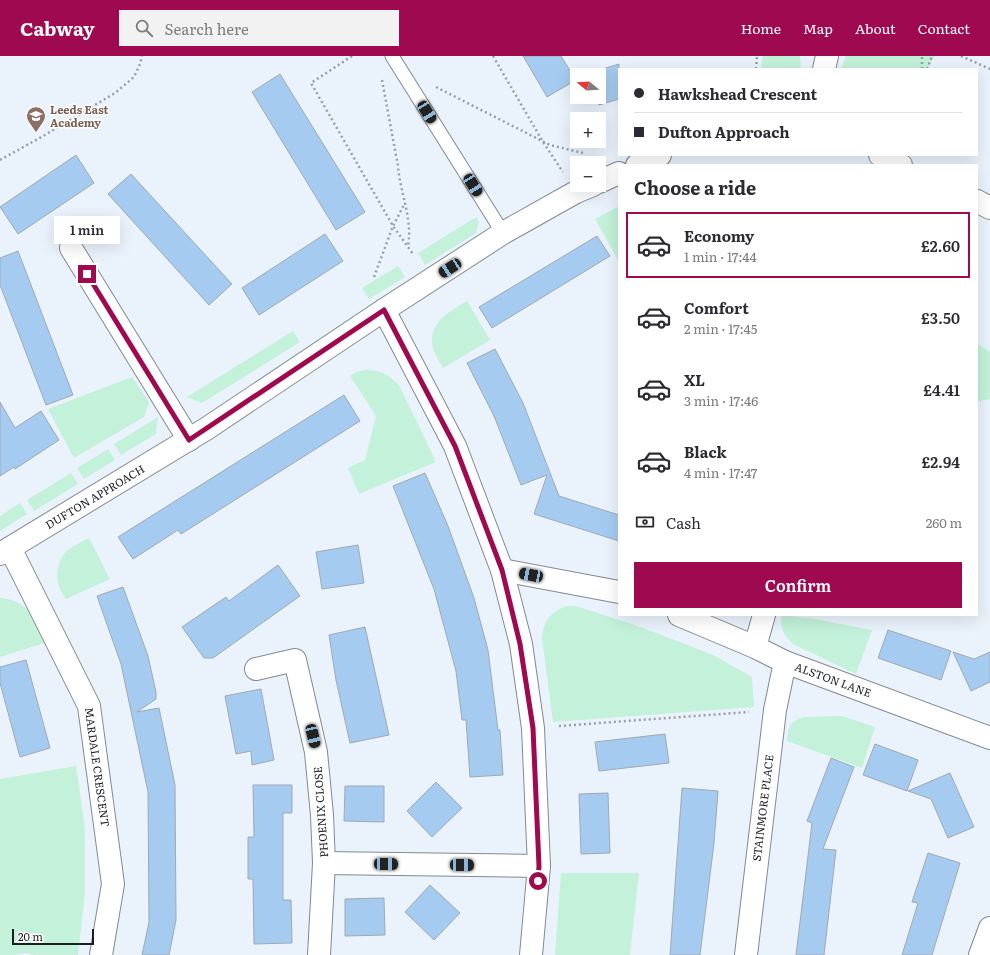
<!DOCTYPE html>
<html lang="en">
<head>
<meta charset="utf-8">
<style>
  :root { --surface:#fff; --page:#f2f2f3; --text:#2b2b33; --muted:#7c7c81; --line:#e1e1e2; --accent:#9f094f }
  body { margin:0; font-family:Literata,serif; background:var(--page); color:var(--text); height:100vh; display:flex; flex-direction:column; font-size:15px; white-space:nowrap }
  * { box-sizing:border-box; margin:0 }
  p { font-size:13px; color:var(--muted) }
  .icon { flex:none; width:22px; height:22px; fill:none; stroke:currentColor; stroke-width:2; stroke-linecap:round; stroke-linejoin:round }
  .map { position:relative; flex:1; overflow:hidden }
  .drawer { position:absolute; left:618px; top:108px; width:360px; height:452px; display:flex; flex-direction:column; background:var(--surface); border-radius:0px; box-shadow:0 4px 16px #0002 }
  .drawer>* { flex:none }
  .banner { position:absolute; left:618px; top:12px; width:360px; height:88px; border-radius:0px; box-shadow:0 4px 16px #0002; display:grid; align-content:center; height:88px; padding:0 16px; background:var(--surface) }
  .needle { width:26px; rotate:288deg }
  .fabs { position:absolute; left:570px; top:12px; display:grid; gap:8px }
  .fabs a { display:grid; place-items:center; width:36px; height:36px; border-radius:0px; background:var(--surface); box-shadow:0 4px 16px #0002; font-size:20px }
  .scale { position:absolute; left:12px; bottom:10px; width:82px; box-sizing:border-box; padding-left:4px; border:2px solid #1c1f22; border-top:0; font-size:11px; line-height:14px; white-space:nowrap; color:#1c1f22; -webkit-text-stroke:3px #fff; paint-order:stroke }
  .end { position:absolute; width:18px; height:18px; margin:-9px; border:5px solid #9f094f; background:#fff; box-shadow:0 0 0 2px #fff }
  .from { border-radius:50% }
  .bubble { position:absolute; height:28px; border-radius:0px; background:var(--surface); box-shadow:0 4px 16px #0002; font-size:13px; font-weight:600; line-height:28px; text-align:center }
  .car { position:absolute; width:12px; height:24px; margin:-12px -6px; border-radius:5px; box-shadow:0 0 3px 1px #0007; background:linear-gradient(#222 24%,#8ab4d8 0 40%,#222 0 76%,#8ab4d8 0 86%,#222 0) }
  .banner b { display:flex; align-items:center; gap:14px; height:38px; font-size:15px }
  .banner b+b { border-top:1px solid var(--line) }
  .banner i { width:10px; height:10px; background:var(--text) }
  ul { padding:0; list-style:none }
  li { display:flex; align-items:center; gap:12px; height:66px; margin:0 8px 6px; padding:0 8px; border:2px solid transparent; border-radius:0px }
  li div { flex:1 }
  li b { display:block; font-size:15px }
  li em { font-style:normal; font-weight:600 }
  li.selected { border-color:var(--accent) }
  li>.icon { width:36px; height:36px; stroke-width:1.5 }
  h2 { padding:0 16px; font-size:18px; line-height:48px }
  .pay { display:flex; align-items:center; gap:10px; height:44px; padding:0 16px; font-size:15px }
  .pay p { margin-inline-start:auto }
  .primary-button { display:flex; gap:8px; margin-top:auto; padding:8px 16px }
  .primary-button a { flex:1; height:46px; border-radius:0px; background:var(--accent); color:#fff; font-size:16px; font-weight:600; line-height:46px; text-align:center }
  header { display:flex; align-items:center; gap:24px; box-sizing:border-box; height:56px; padding:0 20px; background:var(--accent); color:#fff }
  header strong { font-size:19px }
  nav { display:flex; gap:22px; margin-inline-start:auto; font-size:14px }
  .search { width:280px; height:36px; background:var(--page); display:flex; align-items:center; gap:10px; box-sizing:border-box; padding:0 14px; border-radius:0px; color:var(--muted); font-size:15px }
  .map>svg:first-child { display:block }
  .green { fill:#c3f1d9 }
  .building { fill:#a5cbf0; stroke:#a0a9b1 }
  .lines { fill:none; stroke-linecap:round; stroke-linejoin:round }
  .lane-casing { stroke:#818a92; stroke-width:15 }
  .street-casing { stroke:#818a92; stroke-width:24 }
  .path { stroke:#989fa6; stroke-width:2.5; stroke-dasharray:2 3; stroke-linecap:butt }
  .lane { stroke:#fff; stroke-width:13 }
  .street { stroke:#fff; stroke-width:22 }
  .route { stroke:#9f094f; stroke-width:5 }
  .labels { text-anchor:middle; stroke-width:3; stroke-linejoin:round; paint-order:stroke }
  .education-label { font-size:11px; font-weight:bold; fill:#785e54; stroke:#fff; text-anchor:start }
  .street-label { font-size:11px; fill:#1c1f22; stroke:#fff }
</style>
</head>
<body>
<header>
<strong>Cabway</strong>
<div class="search"><svg class="icon" aria-label="search" viewBox="0 0 24 24"><circle cx="10" cy="10" r="6"/><path d="M15 15l6 6"/></svg>Search here</div>
<nav><a>Home</a><a>Map</a><a>About</a><a>Contact</a></nav>
</header>
<div class="map">
<svg width="990" height="899" viewBox="0 0 990 899">
  <rect width="100%" height="100%" fill="#eaf3fc"/>
  <g class="green">
    <path d="M763,0H800L801,13H761Z"/>
    <path d="M846,0H935L927,13H841Z"/>
    <path d="M619,150V206L595,163Z"/>
    <path d="M476,161L479,166L476,177L425,209L418,197Z"/>
    <path d="M398,210L405,221L369,243L362,232Z"/>
    <path d="M467,245L490,284L443,312C440,306 435,299 433,292C427,267 449,256 467,245Z"/>
    <path d="M293,275L300,286L202,347L187,341Z"/>
    <path d="M977,287L990,296V343L977,346Z"/>
    <path d="M366,314C381,314 390,319 400,331L436,406L359,438L348,412L365,404L376,360L350,320L356,316Z"/>
    <path d="M132,321L149,346L144,361L74,402L48,353Z"/>
    <path d="M158,361L156,378L121,399L114,388Z"/>
    <path d="M108,393L115,404L84,423L77,412Z"/>
    <path d="M71,417L78,428L34,455L27,444Z"/>
    <path d="M20,447L27,458L0,475V460Z"/>
    <path d="M89,482L110,523L66,543C64,540 61,536 60,533C54,519 58,499 72,491C77,488 83,485 89,482Z"/>
    <path d="M0,542C31,545 33,563 44,587L0,601Z"/>
    <path d="M567,550H576L635,569L680,586L715,600L752,621L754,651L553,666L542,582C543,566 551,555 567,550Z"/>
    <path d="M781,559L814,563L872,574L856,618L793,588C784,580 780,572 781,559Z"/>
    <path d="M842,660L875,671L862,712L787,685C787,672 791,664 804,661Z"/>
    <path d="M76,710L85,772V836L78,899H35L25,897L15,899H0V723Z"/>
    <path d="M561,817H639L630,899H555Z"/>
  </g>
  <g class="building">
    <path d="M523,0H561L576,24L547,41Z"/>
    <path d="M619,8V43L599,49L596,41H599V19H589V17Z"/>
    <path d="M280,18L365,156L336,174L252,36Z"/>
    <path d="M76,99L94,127L18,178L0,151Z"/>
    <path d="M131,118L232,228L209,249L108,138Z"/>
    <path d="M325,178L343,205L259,259L242,232Z"/>
    <path d="M597,180L610,200L492,272L479,251Z"/>
    <path d="M18,195L73,339L46,349L0,229V202Z"/>
    <path d="M495,293L523,347L559,440L619,459V485L534,458L547,419L521,429L494,360L467,307Z"/>
    <path d="M344,339L360,365L208,461L181,478L178,474L133,503L118,481Z"/>
    <path d="M0,346L15,372L41,355L59,384L15,413L14,411L0,420Z"/>
    <path d="M425,417L448,470L474,542L488,594L498,674H500L503,719L470,721L466,664H462L456,615L434,533L393,430Z"/>
    <path d="M358,489L364,527L322,533L316,496Z"/>
    <path d="M278,509L300,540L213,602H204L182,571L226,541L229,545Z"/>
    <path d="M123,531L148,600L156,636V643L137,656L159,652L175,729L176,864L169,899H142L149,866L148,736L121,608L97,540Z"/>
    <path d="M365,571L389,679L350,687L336,624L329,579Z"/>
    <path d="M888,574L951,595L941,624L878,602Z"/>
    <path d="M953,596L974,603L990,596V626L971,635Z"/>
    <path d="M26,604L50,692L20,701L0,627V611Z"/>
    <path d="M261,633L274,704L252,709L251,695L236,698L225,640Z"/>
    <path d="M665,678L669,707L599,715L595,686Z"/>
    <path d="M875,688L918,704L907,735L863,719Z"/>
    <path d="M831,702L854,711L823,793L836,794L824,899H796L812,767L807,765Z"/>
    <path d="M950,717L974,771L948,782L931,743L908,735Z"/>
    <path d="M436,726L462,752L432,781L407,755Z"/>
    <path d="M253,729H292V757H283V844H291L292,887L254,888L253,823H248V781H254Z"/>
    <path d="M345,730H384V766L344,765Z"/>
    <path d="M682,732L718,735L714,787L700,899H670Z"/>
    <path d="M608,737L610,797L581,798L579,738Z"/>
    <path d="M928,797L960,807L932,899H902L918,847L912,846Z"/>
    <path d="M430,829L460,857L434,884L405,856Z"/>
    <path d="M384,842L385,879L345,880V843Z"/>
  </g>
  <g class="lines">
    <g class="lane-casing">
      <path id="lane" d="M392,0L503,177"/>
    </g>
    <g class="street-casing">
      <g id="street">
        <path d="M824,13L827,0"/>
        <path d="M880,99L901,109"/>
        <path d="M637,109L660,99"/>
        <path d="M599,126L619,117"/>
        <path d="M977,145L990,152"/>
        <path d="M71,192L189,384"/>
        <path d="M384,254L455,390L502,514L521,588L533,672L539,810L531,899"/>
        <path d="M10,492L89,650L113,828L101,899"/>
        <path d="M0,498L206,373L384,254L503,177L576,136L593,129"/>
        <path d="M502,514L619,536"/>
        <path d="M679,559L755,591L785,606L990,682"/>
        <path d="M755,591L764,559"/>
        <path d="M256,613L295,604L316,696L322,759L324,807L319,899"/>
        <path d="M324,807L539,810"/>
        <path d="M746,899L775,654L785,606"/>
        <path d="M980,899L990,872"/>
      </g>
    </g>
    <g class="path">
      <path d="M352,0L311,27L393,170L413,198"/>
      <path d="M493,0L543,86L563,116"/>
      <path d="M961,0L990,13"/>
      <path d="M756,13L757,0"/>
      <path d="M922,13V0"/>
      <path d="M927,13L932,0"/>
      <path d="M382,24L398,110C400,137 413,163 408,190"/>
      <path d="M436,31L550,89L583,97"/>
      <path d="M0,104L45,79L115,37L134,21L140,8L142,0"/>
      <path d="M374,221L393,170L405,147"/>
      <path d="M559,670L749,656"/>
    </g>
    <use href="#lane" class="lane"/>
    <use href="#street" class="street"/>
  </g>
  <g class="lines">
    <path class="route" d="M87,218L189,384L384,254L455,390L502,514L520,588L533,672L539,810L538,825"/>
  </g>
  <defs>
    <g id="school-pin" transform="scale(1)"><path d="M0 17L-7.5 6A9.5 9.5 0 1 1 7.5 6Z" fill="#8d6e63" stroke="#fff"/><path d="M0-5L7-2L0 1L-7-2ZM-4 1L0 2.5L4 1V4Q0 6-4 4Z" fill="#fff"/></g>
  </defs>
  <g fill-rule="evenodd">
    <use href="#school-pin" x="36" y="60"/>
  </g>
  <g class="labels">
    <g class="education-label">
      <text x="50" y="58">Leeds East<tspan x="50" dy="13">Academy</tspan></text>
    </g>
    <g class="street-label">
      <text transform="translate(95 441) rotate(-31)" y="4">DUFTON APPROACH</text>
      <text transform="translate(833 624) rotate(20)" y="4">ALSTON LANE</text>
      <text transform="translate(97 711) rotate(82)" y="4">MARDALE CRESCENT</text>
      <text transform="translate(763 752) rotate(-83)" y="4">STAINMORE PLACE</text>
      <text transform="translate(321 756) rotate(-94)" y="4">PHOENIX CLOSE</text>
    </g>
  </g>
</svg>
<div class="fabs">
<a><svg class="needle" viewBox="-14 -14 28 28"><path d="M0-13l5 13h-10z" fill="#e53935"/><path d="M0 13l5-13h-10z" fill="#7c7c81"/></svg></a>
<a>+</a>
<a>−</a>
</div>
<div class="scale">20 m</div>
<i class="end from" style="left:538px;top:825px"></i>
<i class="end" style="left:87px;top:218px"></i>
<div class="bubble" style="left:54px;top:160px;width:66px">1 min</div>
<i class="car" style="left:427px;top:56px;rotate:148deg"></i>
<i class="car" style="left:473px;top:129px;rotate:148deg"></i>
<i class="car" style="left:450px;top:212px;rotate:237deg"></i>
<i class="car" style="left:531px;top:519px;rotate:281deg"></i>
<i class="car" style="left:313px;top:680px;rotate:167deg"></i>
<i class="car" style="left:386px;top:808px;rotate:91deg"></i>
<i class="car" style="left:462px;top:809px;rotate:91deg"></i>
<div class="banner">
<b><i class="from"></i>Hawkshead Crescent</b>
<b><i></i>Dufton Approach</b>
</div>
<section class="drawer">
<h2>Choose a ride</h2>
<ul>
<li class="selected"><svg class="icon" aria-label="car" viewBox="0 0 24 24"><path d="M5 17H2v-5l4-1 3-4h7l3 4 3 1v5h-3M9 17h6M6 11h13"/><circle cx="7" cy="17" r="2"/><circle cx="17" cy="17" r="2"/></svg><div><b>Economy</b><p>1 min · 17:44</p></div><em>£2.60</em></li>
<li><svg class="icon" aria-label="car" viewBox="0 0 24 24"><path d="M5 17H2v-5l4-1 3-4h7l3 4 3 1v5h-3M9 17h6M6 11h13"/><circle cx="7" cy="17" r="2"/><circle cx="17" cy="17" r="2"/></svg><div><b>Comfort</b><p>2 min · 17:45</p></div><em>£3.50</em></li>
<li><svg class="icon" aria-label="car" viewBox="0 0 24 24"><path d="M5 17H2v-5l4-1 3-4h7l3 4 3 1v5h-3M9 17h6M6 11h13"/><circle cx="7" cy="17" r="2"/><circle cx="17" cy="17" r="2"/></svg><div><b>XL</b><p>3 min · 17:46</p></div><em>£4.41</em></li>
<li><svg class="icon" aria-label="car" viewBox="0 0 24 24"><path d="M5 17H2v-5l4-1 3-4h7l3 4 3 1v5h-3M9 17h6M6 11h13"/><circle cx="7" cy="17" r="2"/><circle cx="17" cy="17" r="2"/></svg><div><b>Black</b><p>4 min · 17:47</p></div><em>£2.94</em></li>
</ul>
<div class="pay"><svg class="icon" aria-label="cash" viewBox="0 0 24 24"><path d="M3 7h18v10H3z"/><circle cx="12" cy="12" r="2"/></svg>Cash<p>260 m</p></div>
<div class="primary-button"><a>Confirm</a></div>
</section>
</div>
</body>
</html>
